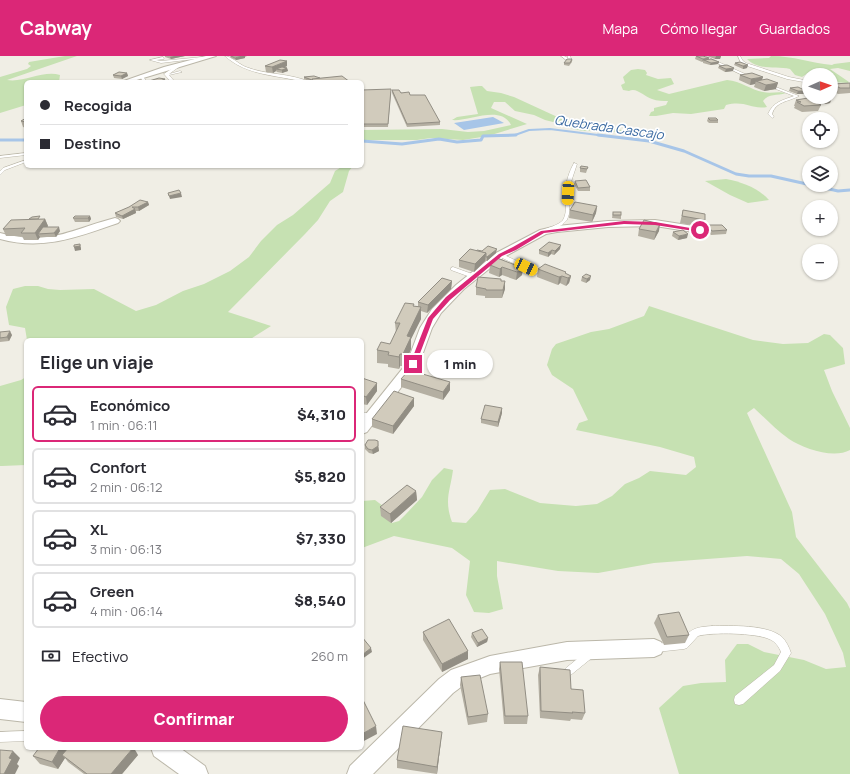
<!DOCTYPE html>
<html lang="es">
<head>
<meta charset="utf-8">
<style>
  :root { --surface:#fff; --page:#f7f7f7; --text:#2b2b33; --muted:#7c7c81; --line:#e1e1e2; --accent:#db2777 }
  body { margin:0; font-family:Manrope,sans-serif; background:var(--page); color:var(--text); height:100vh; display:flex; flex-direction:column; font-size:15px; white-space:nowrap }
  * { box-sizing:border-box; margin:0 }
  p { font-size:13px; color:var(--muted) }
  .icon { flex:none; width:22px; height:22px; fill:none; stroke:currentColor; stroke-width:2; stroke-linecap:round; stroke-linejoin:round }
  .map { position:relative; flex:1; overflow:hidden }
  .details { position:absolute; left:24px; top:282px; width:340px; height:412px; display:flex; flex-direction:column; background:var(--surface); border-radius:6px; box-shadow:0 1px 3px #0004 }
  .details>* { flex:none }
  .guide { position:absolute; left:24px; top:24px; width:340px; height:88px; border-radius:6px; box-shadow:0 1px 3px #0004; display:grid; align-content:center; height:88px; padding:0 16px; background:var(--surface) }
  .needle { width:26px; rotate:88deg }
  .buttons { position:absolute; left:802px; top:12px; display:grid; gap:8px }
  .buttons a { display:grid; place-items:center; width:36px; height:36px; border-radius:50%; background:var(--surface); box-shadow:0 1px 3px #0004; font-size:20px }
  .end { position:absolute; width:18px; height:18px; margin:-9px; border:5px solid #db2777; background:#fff; box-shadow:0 0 0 2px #fff }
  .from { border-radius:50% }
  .bubble { position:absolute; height:28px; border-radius:14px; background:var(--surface); box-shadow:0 1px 3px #0004; font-size:13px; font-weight:800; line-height:28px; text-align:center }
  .car { position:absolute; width:12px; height:24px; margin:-12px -6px; border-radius:5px; box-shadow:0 0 3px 1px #0007; background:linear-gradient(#f5c518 24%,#345 0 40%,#f5c518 0 76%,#345 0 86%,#f5c518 0) }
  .guide b { display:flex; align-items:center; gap:14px; height:38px; font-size:15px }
  .guide b+b { border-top:1px solid var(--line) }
  .guide i { width:10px; height:10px; background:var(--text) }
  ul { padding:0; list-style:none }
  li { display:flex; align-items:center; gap:12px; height:56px; margin:0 8px 6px; padding:0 8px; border:2px solid var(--line); border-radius:6px }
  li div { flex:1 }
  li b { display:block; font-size:15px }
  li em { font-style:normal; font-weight:800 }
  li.active { border-color:var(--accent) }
  li>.icon { width:36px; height:36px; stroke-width:1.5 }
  h2 { padding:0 16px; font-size:18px; line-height:48px }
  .pay { display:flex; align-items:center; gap:10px; height:44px; padding:0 16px; font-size:15px }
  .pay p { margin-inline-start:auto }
  .button { display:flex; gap:8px; margin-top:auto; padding:8px 16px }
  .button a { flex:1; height:46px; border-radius:24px; background:var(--accent); color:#fff; font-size:16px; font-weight:800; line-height:46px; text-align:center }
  header { display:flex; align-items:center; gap:24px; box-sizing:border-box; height:56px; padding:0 20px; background:var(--accent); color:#fff }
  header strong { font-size:19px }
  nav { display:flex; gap:22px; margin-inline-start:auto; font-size:14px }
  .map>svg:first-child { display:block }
  .green { fill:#c6e1b2 }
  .water { fill:#a7c5e8 }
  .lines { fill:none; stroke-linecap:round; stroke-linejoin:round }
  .stream-far1 { stroke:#a7c5e8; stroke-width:2 }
  .stream { stroke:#a7c5e8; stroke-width:3 }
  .service-casing { stroke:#bbb7a9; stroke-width:1 }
  .minor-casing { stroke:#bbb7a9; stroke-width:2 }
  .service { fill:#fff; fill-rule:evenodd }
  .minor { fill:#fff; fill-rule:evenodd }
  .wall { fill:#b4afa2 }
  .shaded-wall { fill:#928e84 }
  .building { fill:#d1cbbc; stroke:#928e84 }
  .route { fill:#db2777 }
  .labels { text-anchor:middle; stroke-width:3.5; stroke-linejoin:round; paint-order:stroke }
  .far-water-label { font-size:13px; font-style:italic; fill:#3a6aa2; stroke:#fff }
</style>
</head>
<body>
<header>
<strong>Cabway</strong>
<nav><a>Mapa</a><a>Cómo llegar</a><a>Guardados</a></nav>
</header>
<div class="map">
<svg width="850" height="718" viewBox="0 0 850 718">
  <rect width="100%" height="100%" fill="#f0eee5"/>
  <g class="green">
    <path d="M65,0H77L7,24C24,27 43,14 60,19L59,26H26V49L0,57V21L27,13L31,10L28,8L29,6Z"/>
    <path d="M771,0C794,0 810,7 832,9L834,8L850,6V15L838,12L830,13L849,26L848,27L831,26V19C825,19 830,20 825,16C815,11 809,16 802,21L795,19L790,13C776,10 759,15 747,3L769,2Z"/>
    <path d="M638,13L645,14L647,17L646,19L658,23L671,22L674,28L657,34L669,38L727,24C741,25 751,34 763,36C771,38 778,35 786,37C777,40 769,37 763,45L767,51C751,54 746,44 726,49L724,53L691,58L673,57L656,60H649L651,56L654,55V52L666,49L668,45C663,45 657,45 652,43C644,41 637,31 629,35L623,34L621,29L625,27L623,21L631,14Z"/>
    <path d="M479,30H482L487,35L501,37L514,41L564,64L580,68L605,69L628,76L627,78L602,74L584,75L573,73L565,69L545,64L534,59L515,55L505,46H494L491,52L527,68L488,80L463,84L431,82L417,84H362V74L442,73L468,76L484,75L511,69C501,48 468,66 452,64L457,61L478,58L470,31Z"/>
    <path d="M343,110H353L349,115L343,136L330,145L318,164L305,178L228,256L271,270L249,284H27L25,272L9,269L6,251L13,233L25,230H38L48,233L60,234L94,233L136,255L156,249L183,235L204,228L230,215L249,201L261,185L277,169L293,159L330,127L335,115Z"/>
    <path d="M726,123C742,126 758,132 769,144L748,147L730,139L705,125Z"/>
    <path d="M649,250L753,284L783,288L808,287L824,278L830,279L843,292L845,308L824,314L832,335L850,372V394C834,403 804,393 789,383C776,374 765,362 754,352L747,357L792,456L796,481L847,547L850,553V718H679L659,652L683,630L701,627L726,626L725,604L737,588H748L764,596L804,604L826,613L846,611L843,597L825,558L799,518L781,503L747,500L654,507L598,517L558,515L497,505V520L503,553L489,557L474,556L466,539L470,505L452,492L394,480L362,492V445L375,444L383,450L384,459L392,467L399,465L406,458L422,441L432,424L444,412L453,414C450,436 444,444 452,466L466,467L477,455L490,434L505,433L540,447L576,450L597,448L612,440L625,428L639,422L650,415L686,419L696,411L694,401L660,391L576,374L579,367L588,364L573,333L552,319L547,309L552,293L556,288L591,276L609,273L644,260Z"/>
    <path d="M26,321V409L2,410H0V330L21,324Z"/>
  </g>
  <path class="water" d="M493,61L504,67L464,74L454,67Z"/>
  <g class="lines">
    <path class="stream-far1" d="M490,80L515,79L529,74L550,73L606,80"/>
    <g class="stream">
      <path d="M598,79L649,85L684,95L736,118L749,120H771L838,135L850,134"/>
      <path d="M0,84H26"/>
      <path d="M362,85L402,88L439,83L457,86L481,84L483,80L516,79"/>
    </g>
    <g class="service-casing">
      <g id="service">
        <path d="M225,0C231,0 240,9 246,11C266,19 290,17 310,26H304C277,19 247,20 225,0Z"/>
        <path d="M561,0H564L568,2V0H570L572,5L569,6Z"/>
        <path d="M702,0H705L754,22L751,23Z"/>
        <path d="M738,0H740L743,5L746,7L789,21L809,25V27L787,23L744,9L741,7Z"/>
        <path d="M163,1L164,3L156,4L161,5L202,1L203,2L161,7L150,4Z"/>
        <path d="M180,7L183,8L169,18L180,15L182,16L169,19L175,26H171L164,18Z"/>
        <path d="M142,19L147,26H143L140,20Z"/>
        <path d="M831,27L850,30V32L831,29Z"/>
        <path d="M768,28L799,40C788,46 776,45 772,58L774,61L772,62L768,58C773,46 783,44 794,40L768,30Z"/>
        <path d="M26,97V99L0,102V100Z"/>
        <path d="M26,104V106L5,114L0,119V115L3,112Z"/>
        <path d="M574,107L577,108L571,126L569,158L567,164L562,169L545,177H541V176C547,171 558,170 563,164C568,156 565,143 566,135C566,125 569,116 574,107Z"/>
        <path d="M500,197L538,215L539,216L536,218L534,217L498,200V198Z"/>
        <path d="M453,211L475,219L476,220L473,222L451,214V212Z"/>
        <path d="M362,356L374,359L376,361L372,363L362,360Z"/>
        <path d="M712,570C731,570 767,568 782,581C786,585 789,591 791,597L780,615L743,648L739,649L735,648L734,644L735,640L774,609L781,596C779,591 775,585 769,583C755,577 713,576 698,580L687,592L684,593L656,596L653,595L651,592L653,589L656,588L681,585C691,572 697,571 712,570Z"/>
        <path d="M590,594L593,595L595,598L593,601L572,618L569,620L566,618L564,615L566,612L587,595Z"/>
        <path d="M26,675V685L0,686V676Z"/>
      </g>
    </g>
    <g class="minor-casing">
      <g id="minor">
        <path d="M206,0H216L130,26H121L164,11Z"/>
        <path d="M115,162L118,163L120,165L118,167C78,181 43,195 0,183V177C51,190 69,174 115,162Z"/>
        <path d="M655,164L700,171L705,174L700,177L655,170L608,171L557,176L546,178L504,201L464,233L441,257L432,272L419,308L367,376L362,378V363L407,307L420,272L432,253L456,229L496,197L540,174L557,170L608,165Z"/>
        <path d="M654,583L661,586L664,592L661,598L654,601L567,604L490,618L465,628L453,637L373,718H347L350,710L439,623L451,614L490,600L567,586Z"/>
        <path d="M0,643L26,646V666L0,663Z"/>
        <path d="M151,692H180L205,710L208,718H179L154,700Z"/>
      </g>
    </g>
    <use href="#service" class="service"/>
    <use href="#minor" class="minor"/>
  </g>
  <g class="wall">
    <path d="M165,0H185L171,3L165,1Z"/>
    <path d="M230,0H247L245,1V2L236,4L231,2Z"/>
    <path d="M696,0L719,6L718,8L710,9L703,7V5L702,6L695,3Z"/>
    <path d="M707,0H721L720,3H715Z"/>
    <path d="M572,3V6L569,10L564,9V7Z"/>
    <path d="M740,6L747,12L743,13L734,9L735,7Z"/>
    <path d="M265,10H287L285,11L287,12L288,15L282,17L277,16L276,15L273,17L266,16Z"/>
    <path d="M719,10L733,15L725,16L718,12Z"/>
    <path d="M127,17L128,20L122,23L114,22L113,19Z"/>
    <path d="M740,19L762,24L776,33L764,35L754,31L755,28L750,29L739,24Z"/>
    <path d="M304,21L320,22L350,26H311L304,23Z"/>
    <path d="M850,27V37L838,38L831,34L833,28Z"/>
    <path d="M790,32L806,35L805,38H797L789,35Z"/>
    <path d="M362,34L391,36L388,71H362Z"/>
    <path d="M392,34L410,39L440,66V69L407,71L392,37Z"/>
    <path d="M815,41H824L831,44L830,47L825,48L814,43Z"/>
    <path d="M796,44L821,49L818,55L802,56L794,52L795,50H794Z"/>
    <path d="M26,62V72L23,71L21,65Z"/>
    <path d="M708,62L718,64V67H709L707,65Z"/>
    <path d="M588,111L586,117L580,116V112Z"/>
    <path d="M575,125L590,131V135H578L574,128Z"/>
    <path d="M148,146L149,149L139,155H136V157L123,163L116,161L115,157Z"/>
    <path d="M597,150L596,157L592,166L569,162L570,154Z"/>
    <path d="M683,154L705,164L703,171L680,167Z"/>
    <path d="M613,156L621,159V163L612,162Z"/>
    <path d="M90,160L91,163L89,166H75L73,162Z"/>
    <path d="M41,163H45L48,170L47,171L60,175L56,181H40L38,184H24L22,180H6L3,173Z"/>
    <path d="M707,169L727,174L726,178L711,179L706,173Z"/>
    <path d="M639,173L659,175L654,184L638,180Z"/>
    <path d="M673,176L687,182L678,184L672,180Z"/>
    <path d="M560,193L554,199L551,198L548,201L539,198V194Z"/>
    <path d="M476,195L496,197L487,205H486L474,216L459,211V204Z"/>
    <path d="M497,202L522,219L516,224L502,219L499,221L489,217L490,209Z"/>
    <path d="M538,213L566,218L571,220L569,227L566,230L560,227L558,229L537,221Z"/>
    <path d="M582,221L590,224L586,227L581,225Z"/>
    <path d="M452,225L451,233L427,257L421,255V263L411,283V293L404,310H400L399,313L388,311V308L377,307V294L390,288L396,277L395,267L414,250H418V246Z"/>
    <path d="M501,225L505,233L502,242H485V240L476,239V231Z"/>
    <path d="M0,276L12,279L9,285L0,286Z"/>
    <path d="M362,322L377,335L367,349L362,348Z"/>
    <path d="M401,323L450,334L443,344L401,331Z"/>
    <path d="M414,342V350L393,378L372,371V363Z"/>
    <path d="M502,352V357L498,371L481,367V363Z"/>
    <path d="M378,385L379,395L373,398L369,397L365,393V389Z"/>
    <path d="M416,435L417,444L391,467L381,460L380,451Z"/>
    <path d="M658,559L689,579L685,587L664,589L654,567Z"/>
    <path d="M423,576L468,595V603L442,616L423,584Z"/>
    <path d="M472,577L488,582L487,586L477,591L471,581Z"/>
    <path d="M500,606L528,660L527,668H504L499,613Z"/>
    <path d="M540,611L571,633L585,657L582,664L571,663L570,665L540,662L538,619Z"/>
    <path d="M461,621L488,658L487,666L468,669L460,629Z"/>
    <path d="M442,676L441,684L437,718L397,712V704Z"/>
    <path d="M138,699L122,718H84L68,706L65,702L58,713L40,708L33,700Z"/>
  </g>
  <g class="shaded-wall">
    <path d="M174,0H185L171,3L170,1Z"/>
    <path d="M242,0H245V2L236,4L235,2Z"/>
    <path d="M716,0H721L720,3H715Z"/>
    <path d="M709,2L708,4H704L702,6L703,3Z"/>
    <path d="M287,5V10L279,14L276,13V15L273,17L272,11Z"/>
    <path d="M719,6L718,8L710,9L711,7Z"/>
    <path d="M748,9L747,12L743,13V10Z"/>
    <path d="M287,12L288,15L282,17V14Z"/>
    <path d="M734,12L733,15L725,16L726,13Z"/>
    <path d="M127,17L128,20L122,23L121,20Z"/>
    <path d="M763,21L761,27L756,25L755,28L750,29L751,23Z"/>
    <path d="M165,23L166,26H158Z"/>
    <path d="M778,27L776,33L764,35L766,29Z"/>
    <path d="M798,35H806L805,38H797Z"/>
    <path d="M831,44L830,47L825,48L826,45Z"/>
    <path d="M181,137L182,141L170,143L169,140Z"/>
    <path d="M148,146L149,149L139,155L138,151Z"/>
    <path d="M597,150L596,157L592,166L593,159Z"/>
    <path d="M135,153L136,157L123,163L122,160Z"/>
    <path d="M90,160L91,163L89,166L88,162Z"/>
    <path d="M45,163L48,170L43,178H38L40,181L38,184L35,177Z"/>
    <path d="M660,168L659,175L654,184L656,176Z"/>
    <path d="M59,171L60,175L56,181L54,177Z"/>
    <path d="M688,178L687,182L678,184L679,180Z"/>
    <path d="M80,188L81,192V194L75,195L74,191Z"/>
    <path d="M561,189L560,193L554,199L555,195Z"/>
    <path d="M497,193L496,197L487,205V201Z"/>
    <path d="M552,194L551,198L548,201V197Z"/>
    <path d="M486,197L485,205L474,216L475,208Z"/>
    <path d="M502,211V219L499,221L500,213Z"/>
    <path d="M523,212L522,219L516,224L517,216Z"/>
    <path d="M562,220L560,227L558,229L559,221Z"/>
    <path d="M571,220L569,227L566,230L568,222Z"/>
    <path d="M591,220L590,224L586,227L587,223Z"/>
    <path d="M452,225L451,233L427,257L428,249Z"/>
    <path d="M505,225V233L502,242L503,234Z"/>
    <path d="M421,251V263L411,283V293L404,310L403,298L407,280Z"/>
    <path d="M10,275L12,279L9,285L7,281Z"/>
    <path d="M400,298V310L399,313V301Z"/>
    <path d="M450,326V334L443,344V336Z"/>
    <path d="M377,327V335L367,349L366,341Z"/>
    <path d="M414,342V350L393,378V370Z"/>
    <path d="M502,352V357L498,371V366Z"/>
    <path d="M378,390L379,395L373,398L372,394Z"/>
    <path d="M416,435L417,444L391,467L390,458Z"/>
    <path d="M488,582L487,586L477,591L478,587Z"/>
    <path d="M371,592L372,596L362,603V599Z"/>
    <path d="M468,595V603L442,616V608Z"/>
    <path d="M376,670L377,678L362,686V678Z"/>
    <path d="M442,676L441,684L437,718V711Z"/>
    <path d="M60,692H71L62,699L65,702L58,713L52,706Z"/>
    <path d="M133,692H134L138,699L122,718H111Z"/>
    <path d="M13,695L20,702L17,708L19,710L15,718H4L9,702Z"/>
  </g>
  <g class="building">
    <path d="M231,0H242L235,2Z"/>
    <path d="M696,0H703L709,2L703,3Z"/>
    <path d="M567,3H572L570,7H564Z"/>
    <path d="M711,3L719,6L711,7L704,4Z"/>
    <path d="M280,4L287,5L272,11L265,10Z"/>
    <path d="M740,6L748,9L743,10L735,7Z"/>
    <path d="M727,9L734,12L726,13L719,10Z"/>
    <path d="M282,11L287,12L282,14L276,13Z"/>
    <path d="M119,16L127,17L121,20L113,19Z"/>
    <path d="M752,17L763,21L751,23L740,19Z"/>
    <path d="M314,20L320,22L312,24L304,21Z"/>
    <path d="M342,20L350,26H314L312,23Z"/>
    <path d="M159,22L165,23L158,26L149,25Z"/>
    <path d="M767,23L778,27L766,29L756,25Z"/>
    <path d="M850,27V32H840L833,28Z"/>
    <path d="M798,31L806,35H798L790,32Z"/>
    <path d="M391,33L388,68H362V34Z"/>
    <path d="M392,34H399L401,37L409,36L410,39H425L440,66L407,68Z"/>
    <path d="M817,41H824L831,44L826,45Z"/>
    <path d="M808,42L821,49L804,50L797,46H801L796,44Z"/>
    <path d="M26,62V66L21,65Z"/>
    <path d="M708,62H716L718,64H710Z"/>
    <path d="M581,110L588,111L587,113L580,112Z"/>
    <path d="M586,124L590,131L578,132L575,125Z"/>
    <path d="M179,134L181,137L169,140L168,137Z"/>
    <path d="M140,144L148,146L138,151H132L135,153L122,160L115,157L129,151Z"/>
    <path d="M575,146L597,150L593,159L570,154Z"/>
    <path d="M683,154L705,158V164L682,160Z"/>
    <rect x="613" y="156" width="8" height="3"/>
    <path d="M40,160L38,163H29L32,161Z"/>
    <path d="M75,160H90L88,162H73Z"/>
    <path d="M45,163L35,177H21L25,172L3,173L11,164Z"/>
    <path d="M644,164L660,168L656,176L639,173Z"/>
    <path d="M707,169H722L727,174L712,175Z"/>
    <path d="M43,171H59L54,177L38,178Z"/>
    <path d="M683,174L688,178L679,180L673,176Z"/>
    <path d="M549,186L561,189L555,195L552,194L548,197L539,194Z"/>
    <path d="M80,188V190L74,191V189Z"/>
    <path d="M488,190L497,193L487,201H486V197L476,195L477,194L482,195Z"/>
    <path d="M470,193L486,197L475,208L459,204Z"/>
    <path d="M497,202L523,212L517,216L502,211L500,213L490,209Z"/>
    <path d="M545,208L566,216L565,217L571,220L568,222L562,220L559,221L538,213Z"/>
    <path d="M586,218L591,220L587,223L582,221Z"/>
    <path d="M478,221L501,223V225H505L503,234H486V233L476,231Z"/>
    <path d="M442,222L452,225L428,249L418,246Z"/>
    <path d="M405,247L414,248L413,250L421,251L407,280L411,281L403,298H400L399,301L388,299L389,296L377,294L381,286L390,288L400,267H395Z"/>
    <path d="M10,275L7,281L0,282V276Z"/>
    <path d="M409,314L450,326L443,336L401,323Z"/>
    <path d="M362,322L377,327L366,341L362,339Z"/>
    <path d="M394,335L414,342L393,370L372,363Z"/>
    <path d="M485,349L502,352L498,366L481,363Z"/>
    <path d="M368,384H375L378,385V390L372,394L368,393L365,389Z"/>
    <path d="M407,429L416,435L390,458L380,451Z"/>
    <path d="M679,556L689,579L667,581L658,559Z"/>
    <path d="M449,563L468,595L442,608L423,576Z"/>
    <path d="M482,573L488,582L478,587L472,577Z"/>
    <path d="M362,581L371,592L362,599Z"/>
    <path d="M500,606H522L528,660H505Z"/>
    <path d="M540,611L570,614L571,633L583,634L585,657L572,656L573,657L541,655Z"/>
    <path d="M480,619L488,658L468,661L461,621Z"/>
    <path d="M362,642L376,670L362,678Z"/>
    <path d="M403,670L442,676L437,711L397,704Z"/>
    <path d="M39,692H60L52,706L33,700Z"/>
    <path d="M68,692H133L111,718H87L62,699Z"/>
    <path d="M0,694L13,695L9,702L12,703L4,718H0Z"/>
  </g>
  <path class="route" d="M624,165L655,166L702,174L700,176L655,169L624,168L544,177L516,194L502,200L450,244L433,263L416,308L413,310L410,308L428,262L446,241L499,198L513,191L541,175Z"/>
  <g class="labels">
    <g class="far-water-label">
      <text transform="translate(609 71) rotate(8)" y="5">Quebrada Cascajo</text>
    </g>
  </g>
</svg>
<div class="buttons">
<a><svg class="needle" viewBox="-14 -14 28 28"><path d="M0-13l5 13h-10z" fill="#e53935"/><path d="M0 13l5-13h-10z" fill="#7c7c81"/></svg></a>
<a><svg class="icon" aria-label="locate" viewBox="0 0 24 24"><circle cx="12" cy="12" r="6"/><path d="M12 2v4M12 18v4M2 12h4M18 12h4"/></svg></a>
<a><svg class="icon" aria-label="layers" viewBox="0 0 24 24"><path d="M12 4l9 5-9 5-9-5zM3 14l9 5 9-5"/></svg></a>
<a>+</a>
<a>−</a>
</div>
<i class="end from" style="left:700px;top:174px"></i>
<i class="end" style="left:413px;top:308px"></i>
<div class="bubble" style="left:427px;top:294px;width:66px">1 min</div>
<i class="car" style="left:568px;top:137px;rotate:183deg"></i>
<i class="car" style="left:526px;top:211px;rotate:115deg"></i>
<div class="guide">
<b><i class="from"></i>Recogida</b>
<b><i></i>Destino</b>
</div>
<section class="details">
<h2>Elige un viaje</h2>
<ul>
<li class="active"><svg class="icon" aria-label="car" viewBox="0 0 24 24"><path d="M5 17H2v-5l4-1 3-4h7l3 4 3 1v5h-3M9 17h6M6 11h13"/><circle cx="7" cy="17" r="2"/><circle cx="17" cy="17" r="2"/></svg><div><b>Económico</b><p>1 min · 06:11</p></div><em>$4,310</em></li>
<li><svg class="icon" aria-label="car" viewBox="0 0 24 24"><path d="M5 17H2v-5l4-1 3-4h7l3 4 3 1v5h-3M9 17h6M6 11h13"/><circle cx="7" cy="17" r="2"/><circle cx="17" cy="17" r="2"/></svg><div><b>Confort</b><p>2 min · 06:12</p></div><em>$5,820</em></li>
<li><svg class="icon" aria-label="car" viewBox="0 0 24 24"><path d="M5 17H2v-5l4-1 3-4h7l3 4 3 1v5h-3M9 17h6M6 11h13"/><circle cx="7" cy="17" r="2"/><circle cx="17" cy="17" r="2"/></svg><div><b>XL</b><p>3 min · 06:13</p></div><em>$7,330</em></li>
<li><svg class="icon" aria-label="car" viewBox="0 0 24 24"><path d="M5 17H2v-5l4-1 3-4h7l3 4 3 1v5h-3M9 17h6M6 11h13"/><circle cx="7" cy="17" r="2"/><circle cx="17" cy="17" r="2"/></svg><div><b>Green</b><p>4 min · 06:14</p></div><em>$8,540</em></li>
</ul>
<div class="pay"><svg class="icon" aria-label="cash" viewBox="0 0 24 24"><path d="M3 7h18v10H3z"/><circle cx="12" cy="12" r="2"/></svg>Efectivo<p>260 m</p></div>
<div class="button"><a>Confirmar</a></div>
</section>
</div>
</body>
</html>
